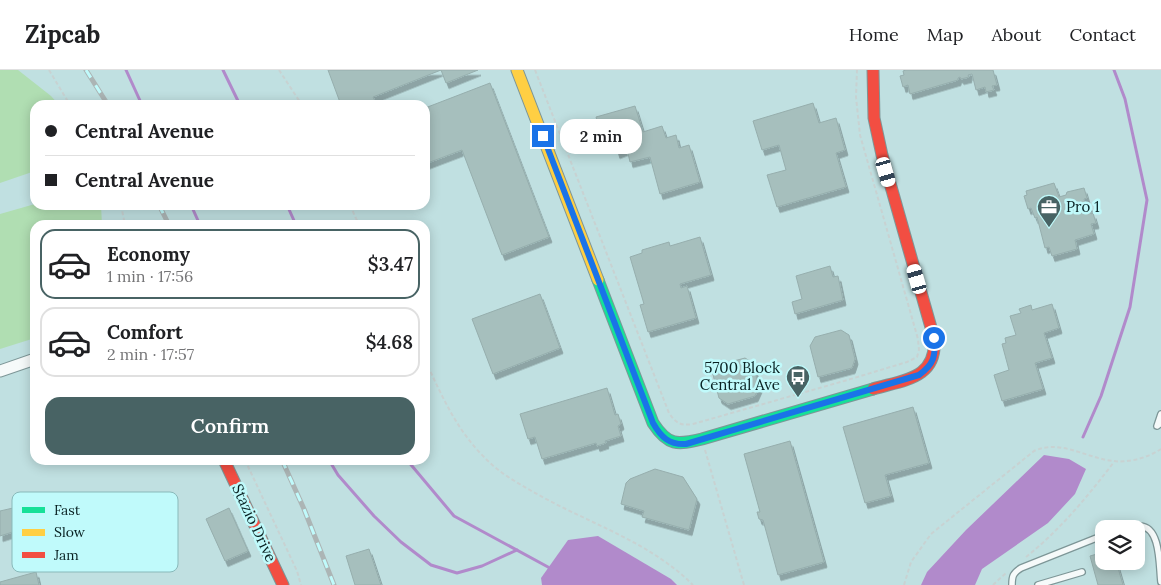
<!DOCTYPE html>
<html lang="en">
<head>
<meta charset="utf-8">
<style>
  :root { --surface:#fff; --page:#f2f2f2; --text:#202124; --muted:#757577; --line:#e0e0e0; --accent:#486364 }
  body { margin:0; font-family:Lora,serif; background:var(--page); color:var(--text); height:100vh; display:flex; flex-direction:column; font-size:19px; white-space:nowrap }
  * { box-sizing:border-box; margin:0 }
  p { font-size:16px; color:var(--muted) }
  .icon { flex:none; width:28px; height:28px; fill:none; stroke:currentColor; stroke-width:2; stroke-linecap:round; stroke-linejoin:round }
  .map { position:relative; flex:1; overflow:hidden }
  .drawer { position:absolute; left:30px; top:150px; width:400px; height:245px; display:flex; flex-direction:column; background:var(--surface); border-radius:15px; box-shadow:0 2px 12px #0003 }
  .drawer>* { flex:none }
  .top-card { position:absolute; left:30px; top:30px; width:400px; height:110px; border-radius:15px; box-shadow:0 2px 12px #0003; display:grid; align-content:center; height:110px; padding:0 15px; background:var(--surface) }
  .fabs { position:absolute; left:1095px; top:450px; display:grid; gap:10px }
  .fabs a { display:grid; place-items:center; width:50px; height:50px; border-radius:10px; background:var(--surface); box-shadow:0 2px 12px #0003; font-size:25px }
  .end { position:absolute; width:22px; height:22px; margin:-11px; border:6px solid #1a73e8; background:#fff; box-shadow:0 0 0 2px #fff }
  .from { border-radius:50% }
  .bubble { position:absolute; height:35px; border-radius:15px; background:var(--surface); box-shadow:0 2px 12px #0003; font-size:16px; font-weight:600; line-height:35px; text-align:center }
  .car { position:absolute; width:15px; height:30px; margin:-15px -8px; border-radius:6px; box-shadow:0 0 4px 1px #0007; background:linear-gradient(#fff 24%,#345 0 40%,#fff 0 76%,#345 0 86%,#fff 0) }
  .top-card b { display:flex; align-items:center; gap:18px; height:48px; font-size:19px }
  .top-card b+b { border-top:1px solid var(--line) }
  .top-card i { width:12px; height:12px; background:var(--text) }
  ul { padding:9px 0 0; list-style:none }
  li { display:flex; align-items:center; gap:15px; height:70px; margin:0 10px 8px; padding:0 5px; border:2px solid var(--line); border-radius:15px }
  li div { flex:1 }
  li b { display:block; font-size:19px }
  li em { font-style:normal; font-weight:600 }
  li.active { border-color:var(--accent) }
  li>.icon { width:45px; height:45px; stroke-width:1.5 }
  .action { display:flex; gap:10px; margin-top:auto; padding:10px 15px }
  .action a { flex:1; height:58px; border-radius:15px; background:var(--accent); color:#fff; font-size:20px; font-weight:600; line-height:58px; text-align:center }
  header { display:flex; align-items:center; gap:30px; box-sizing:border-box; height:70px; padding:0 25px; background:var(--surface); border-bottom:1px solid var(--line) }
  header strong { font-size:24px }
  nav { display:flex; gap:28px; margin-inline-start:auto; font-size:18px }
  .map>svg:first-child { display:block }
  .green { fill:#b0deb2 }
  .water { fill:#b18acb }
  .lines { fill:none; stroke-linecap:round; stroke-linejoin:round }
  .stream { stroke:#b18acb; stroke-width:3 }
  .building { fill:#a6bfbd; stroke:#96aead; filter:url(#shadow) }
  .lane-casing { stroke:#7d9697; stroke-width:8 }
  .street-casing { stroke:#7d9697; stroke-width:13 }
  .fast-casing { stroke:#7d9697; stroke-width:13 }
  .slow-casing { stroke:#7d9697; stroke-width:13 }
  .jam-casing { stroke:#7d9697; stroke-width:13 }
  .path { stroke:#c8d2d2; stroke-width:2; stroke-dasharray:4 2.5; stroke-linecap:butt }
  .lane { stroke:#f6fafa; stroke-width:5.5 }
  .street { stroke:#f6fafa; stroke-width:11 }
  .fast { stroke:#16e098; stroke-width:11 }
  .slow { stroke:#ffcf43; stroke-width:11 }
  .jam { stroke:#f24e42; stroke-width:11 }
  .rail-casing { stroke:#acb5b5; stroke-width:5 }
  .rail { stroke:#c0fafb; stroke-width:3; stroke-dasharray:9; stroke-linecap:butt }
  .route { stroke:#1a73e8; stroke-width:6 }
  .labels { text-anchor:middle; stroke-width:5; stroke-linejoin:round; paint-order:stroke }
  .poi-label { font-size:15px; fill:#082021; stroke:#c0fafb; text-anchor:start }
  .street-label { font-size:15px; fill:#082021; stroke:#c0fafb }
  .key { fill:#c0fafb; stroke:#89b9ba; stroke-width:1 }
  .key-label { font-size:14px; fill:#082021 }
</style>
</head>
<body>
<header>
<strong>Zipcab</strong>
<nav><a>Home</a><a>Map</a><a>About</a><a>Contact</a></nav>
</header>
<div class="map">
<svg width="1161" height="515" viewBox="0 0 1161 515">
  <defs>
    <filter id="shadow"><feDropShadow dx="3" dy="5.5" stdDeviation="0" flood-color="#0004"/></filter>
  </defs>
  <rect width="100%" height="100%" fill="#c0e0e1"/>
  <g class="green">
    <path d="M0,0H18L51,26L59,35H35V101L0,113Z"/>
    <path d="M35,134V135H101L102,155H35V268L0,279V144Z"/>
  </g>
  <g class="water">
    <path d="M1044,385L1069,389L1086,399L1075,424L1048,453L982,499L975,515H921L927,502L966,460Z"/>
    <path d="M598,466L671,509L677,515H542L541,508L568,470Z"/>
  </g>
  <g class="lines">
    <g class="stream">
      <path d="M126,0L142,35"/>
      <path d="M223,0L240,35"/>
      <path d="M191,135L200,155"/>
      <path d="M287,135L296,155"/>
      <path d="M1083,367L1101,326L1130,237L1147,130L1125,29L1114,0"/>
      <path d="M329,390L338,405L374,446L401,472L431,495L457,503L482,496L517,480"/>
      <path d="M407,390L454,446L548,497"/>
    </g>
  </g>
  <g class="building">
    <path d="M328,0H478L446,13L441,0L373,27L377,35H341Z"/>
    <path d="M906,0H993L997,15L992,16L994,20L986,22L985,17L976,20L972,4L968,5L969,7L961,9L960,7L958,8V10L910,24L908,15L903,17L900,6L904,5L903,1Z"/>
    <path d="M490,13L549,167L502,185L462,80L425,94V38Z"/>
    <path d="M813,33L819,53L836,48L845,80L836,83L846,117L777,137L767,105L786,100L779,75L762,80L753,51Z"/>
    <path d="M635,36L643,62L662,56L666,68L676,65L679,78L689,75L700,112L660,124L650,87L630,92L627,79L617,83L613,70L603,73L596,47Z"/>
    <path d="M1054,113L1059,127L1066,125L1067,122L1084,118L1087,128L1084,129L1086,136L1089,135L1091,144L1093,143L1096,153L1091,154L1094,164L1075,170L1077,179L1052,186L1049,177L1045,178L1037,147L1035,148L1031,138L1028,139L1024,126L1027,125L1026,121Z"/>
    <path d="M700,167L711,205L680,214L681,218L687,216L696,248L648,262L640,235L644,234L630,187L642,183V180L669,172L670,176Z"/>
    <path d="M830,196L833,207L838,206L843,230L795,244L792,232L802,229L796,206Z"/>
    <path d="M540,224L560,278L493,304L472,249Z"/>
    <path d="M1052,234L1059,258L1044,263L1052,288L1035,293L1043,319L1002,331L994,305L1009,300L1002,274L1006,273L1005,268L1016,265L1010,246L1021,243L1019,239L1031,235L1032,240Z"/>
    <path d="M841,260L849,265L855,289L852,298L818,307L810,276L815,267Z"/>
    <path d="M745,288L753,293L759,317L755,326L728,334L719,328L711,297Z"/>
    <path d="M607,318L615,345L618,344L621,354L618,356L621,366L605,371L606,373L597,376L596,373L542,389L535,367L528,369L520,344Z"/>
    <path d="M913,337L929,393L885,405L891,426L865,433L843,357Z"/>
    <path d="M790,371L824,492L778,505L763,450L759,449L757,442H760L744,384Z"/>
    <path d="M655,399L683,407L697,429L689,460L642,447L644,441L621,434L626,413L630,409Z"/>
    <path d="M13,438L19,460L0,466V441Z"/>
    <path d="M229,438L248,481L225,491L206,449Z"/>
    <path d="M369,479L381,515H355L346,486Z"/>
    <path d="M1104,482V491H1116L1123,515H1098L1090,486Z"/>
    <path d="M36,502L39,515H0V512Z"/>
  </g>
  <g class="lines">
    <g class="lane-casing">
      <g id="lane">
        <path d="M1161,344L1157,356L1161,353"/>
        <path d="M1124,459C1129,458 1135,455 1140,456C1161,457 1159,496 1161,512"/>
        <path d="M1012,515C1012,506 1013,503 1021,498L1104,465"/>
        <path d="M1038,515L1082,502"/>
      </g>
    </g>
    <g class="street-casing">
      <path id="street" d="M0,301L35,289"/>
    </g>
    <g class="fast-casing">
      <path id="fast" d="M598,210L653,353C668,376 677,375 702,369L873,319"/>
    </g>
    <g class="slow-casing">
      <path id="slow" d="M517,0L598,210"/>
    </g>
    <g class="jam-casing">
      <g id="jam">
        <path d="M873,319C903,310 938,309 934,268L882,85L874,48L873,0"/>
        <path d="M224,390L283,515"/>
      </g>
    </g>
    <g class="path">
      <path d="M49,0L70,35"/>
      <path d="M279,0L302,35"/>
      <path d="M535,0L669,343C676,353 680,356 693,354L844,311L907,292L917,287L919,280L918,269L860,65L856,27L857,0"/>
      <path d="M121,135L125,155"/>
      <path d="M350,135L359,155"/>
      <path d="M425,290C442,326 456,359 484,387C497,401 514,411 530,420C584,452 648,470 693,515"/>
      <path d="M705,380L744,515"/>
      <path d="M245,390L297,501L301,515"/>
      <path d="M1026,487C1060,460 1088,426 1114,392"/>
      <path d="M904,515L911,492L931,464L1034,381C1061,369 1086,388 1113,391C1129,393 1147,388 1161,379"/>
      <path d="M993,515L1007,502"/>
    </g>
    <use href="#lane" class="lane"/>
    <use href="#street" class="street"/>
    <use href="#fast" class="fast"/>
    <use href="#slow" class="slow"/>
    <use href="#jam" class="jam"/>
    <g class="rail-casing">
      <g id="rail">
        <path d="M86,0L108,35"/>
        <path d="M159,135L169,155"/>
        <path d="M282,390L304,439L334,515"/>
      </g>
    </g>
    <use href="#rail" class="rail"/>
  </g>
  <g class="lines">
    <path class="route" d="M543,66L653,353C661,367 669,375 686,374L919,305C934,294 936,286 934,268"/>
  </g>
  <defs>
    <g id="office-pin" transform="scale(1.25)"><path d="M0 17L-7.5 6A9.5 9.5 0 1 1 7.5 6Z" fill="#486364" stroke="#c0fafb"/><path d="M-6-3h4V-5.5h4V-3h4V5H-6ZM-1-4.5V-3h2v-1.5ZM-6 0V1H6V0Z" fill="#fff"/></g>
    <g id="bus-pin" transform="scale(1.25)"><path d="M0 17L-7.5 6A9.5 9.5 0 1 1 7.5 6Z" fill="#486364" stroke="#c0fafb"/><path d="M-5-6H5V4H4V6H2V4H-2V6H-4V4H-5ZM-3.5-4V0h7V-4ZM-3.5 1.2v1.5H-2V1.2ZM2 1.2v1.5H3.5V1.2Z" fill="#fff"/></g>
  </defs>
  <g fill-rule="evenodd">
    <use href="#office-pin" x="1049" y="137"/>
    <use href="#bus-pin" x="798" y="307"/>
  </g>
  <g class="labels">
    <g class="poi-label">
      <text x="1066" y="142">Pro 1</text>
      <text x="780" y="303" text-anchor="end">5700 Block<tspan x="780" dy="17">Central Ave</tspan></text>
    </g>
    <g class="street-label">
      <text transform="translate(254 453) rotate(65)" y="5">Stazio Drive</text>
    </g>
  </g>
  <rect x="12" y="422" width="166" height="80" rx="8" class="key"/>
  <rect x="22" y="437" width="23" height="6" fill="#16e098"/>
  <rect x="22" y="459" width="23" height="7" fill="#ffcf43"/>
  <rect x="22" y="482" width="23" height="6" fill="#f24e42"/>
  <g class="key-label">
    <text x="54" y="445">Fast</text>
    <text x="54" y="467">Slow</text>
    <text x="54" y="490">Jam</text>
  </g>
</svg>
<div class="fabs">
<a><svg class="icon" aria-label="layers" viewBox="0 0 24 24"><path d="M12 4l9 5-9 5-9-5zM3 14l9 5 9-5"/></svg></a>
</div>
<i class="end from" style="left:934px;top:268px"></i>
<i class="end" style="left:543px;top:66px"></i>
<div class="bubble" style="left:560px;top:49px;width:82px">2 min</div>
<i class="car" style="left:886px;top:102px;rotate:164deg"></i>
<i class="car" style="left:917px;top:209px;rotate:344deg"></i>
<div class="top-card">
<b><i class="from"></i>Central Avenue</b>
<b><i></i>Central Avenue</b>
</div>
<section class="drawer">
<ul>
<li class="active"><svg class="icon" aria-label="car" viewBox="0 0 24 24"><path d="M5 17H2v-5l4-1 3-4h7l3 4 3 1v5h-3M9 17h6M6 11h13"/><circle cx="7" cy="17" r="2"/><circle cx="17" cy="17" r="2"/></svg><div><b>Economy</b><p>1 min · 17:56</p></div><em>$3.47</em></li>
<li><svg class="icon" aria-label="car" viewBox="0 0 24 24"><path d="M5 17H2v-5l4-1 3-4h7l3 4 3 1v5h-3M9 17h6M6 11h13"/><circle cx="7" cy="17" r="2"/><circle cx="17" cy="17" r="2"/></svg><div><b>Comfort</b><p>2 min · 17:57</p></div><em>$4.68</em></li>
</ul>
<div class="action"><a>Confirm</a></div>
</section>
</div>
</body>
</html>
